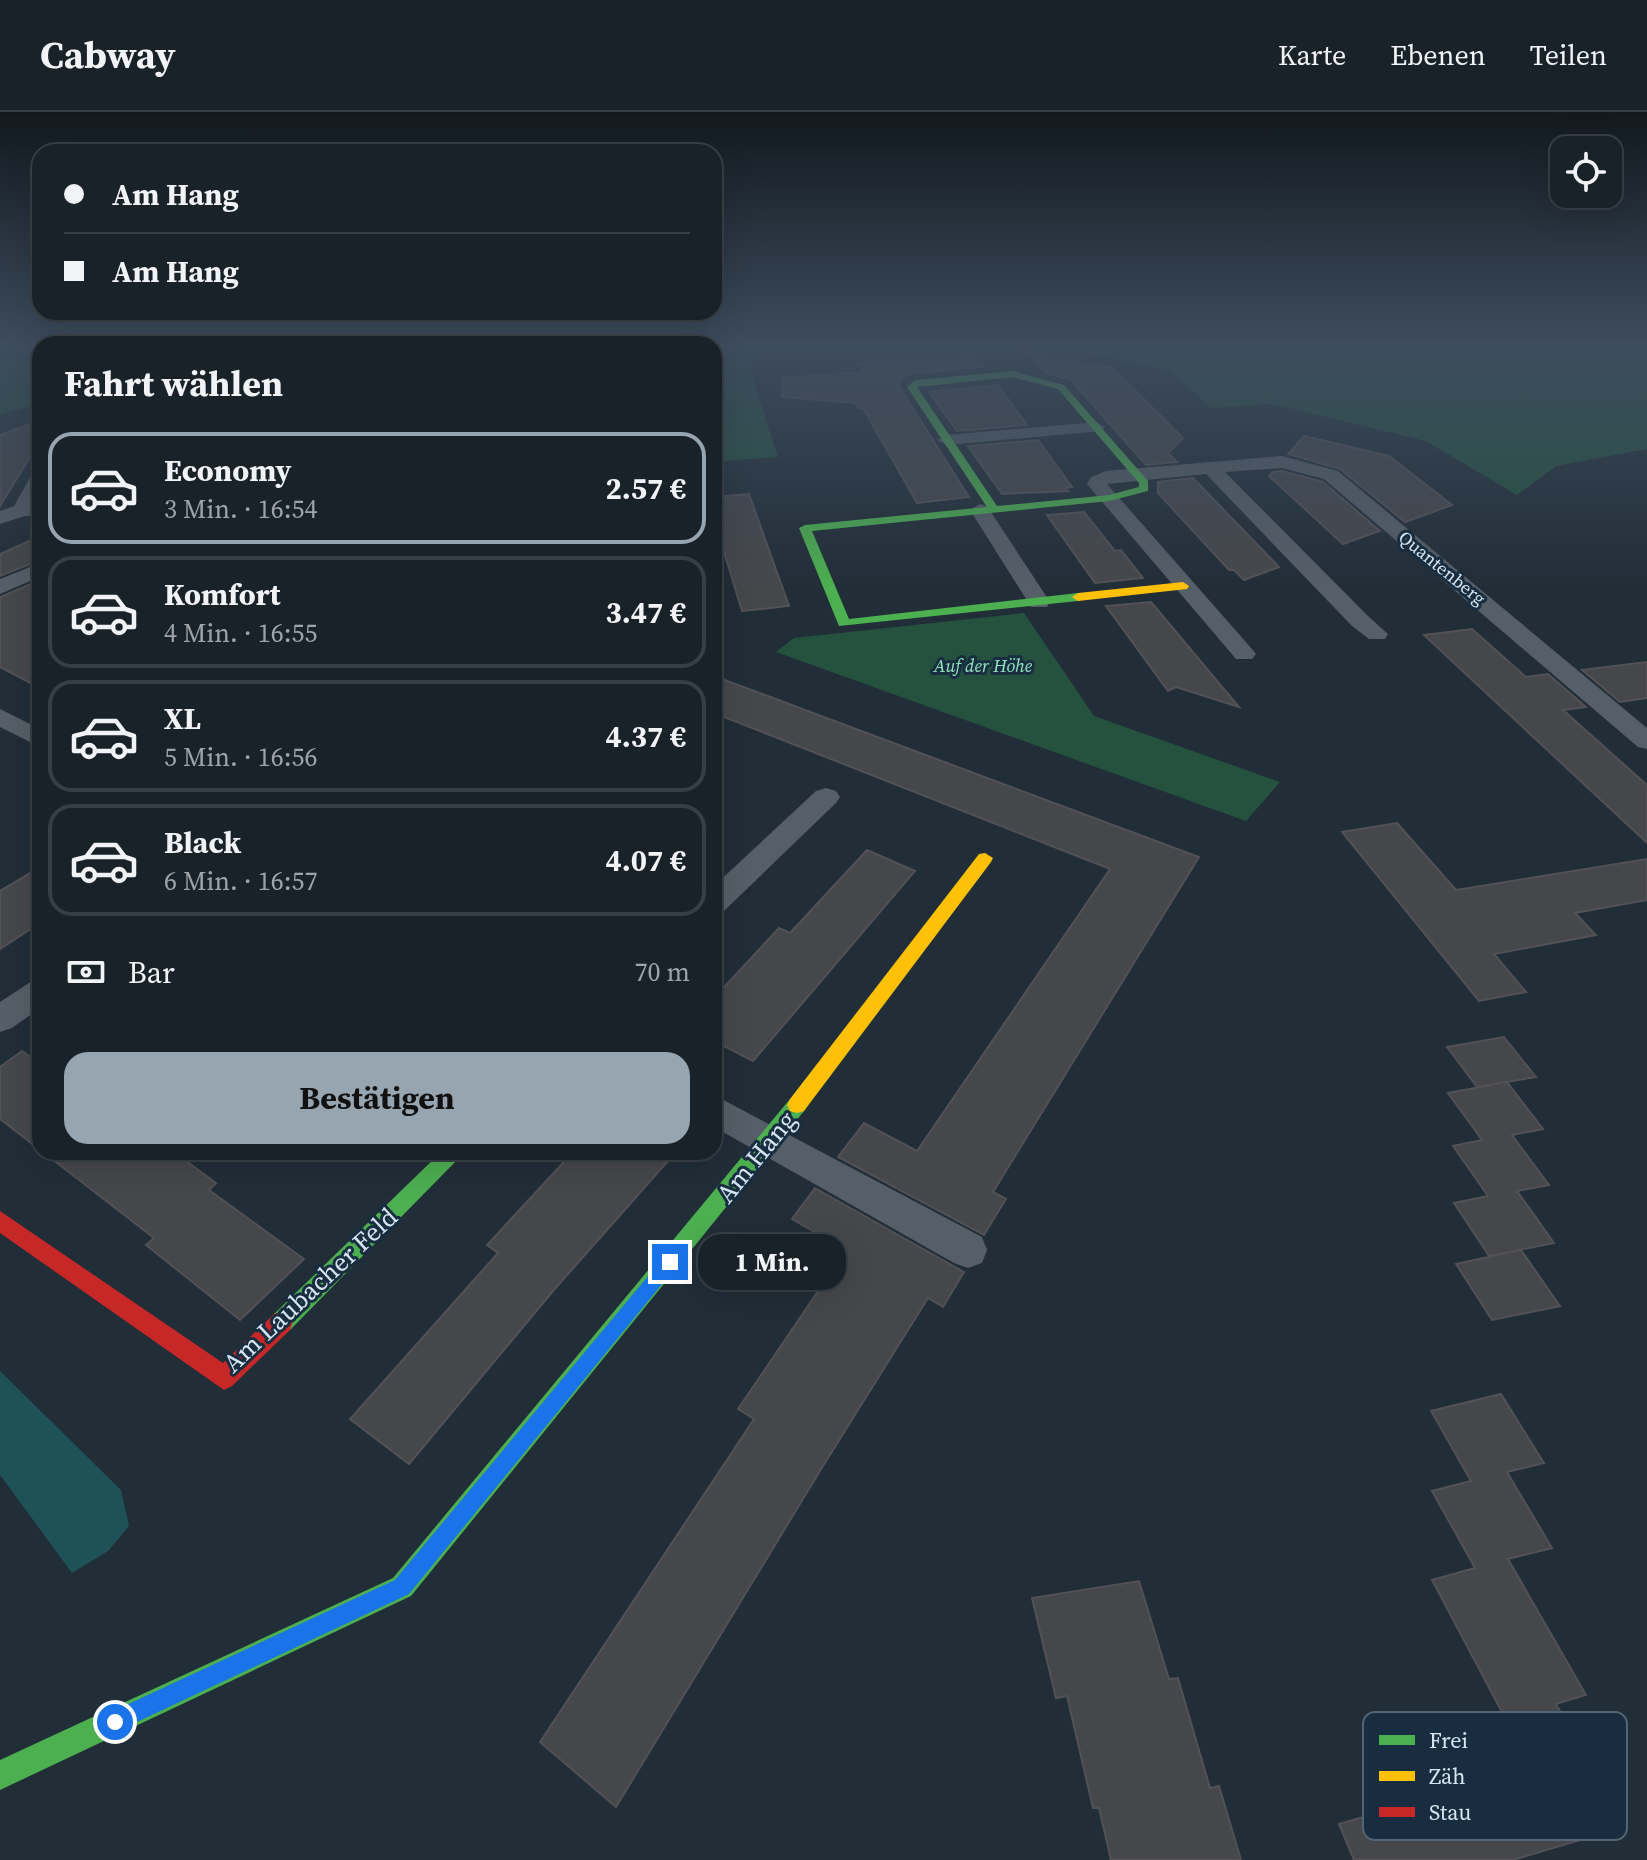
<!DOCTYPE html>
<html lang="de">
<head>
<meta charset="utf-8">
<style>
  :root { --surface:#192229; --page:#222a31; --text:#f1f3f6; --muted:#9fa4a8; --line:#373f46; --accent:#97a5b0 }
  body { margin:0; font-family:"Source Serif 4",serif; background:var(--page); color:var(--text); height:100vh; display:flex; flex-direction:column; font-size:30px; white-space:nowrap }
  * { box-sizing:border-box; margin:0 }
  p { font-size:26px; color:var(--muted) }
  .icon { flex:none; width:44px; height:44px; fill:none; stroke:currentColor; stroke-width:2; stroke-linecap:round; stroke-linejoin:round }
  .map { position:relative; flex:1; overflow:hidden }
  .panel { position:absolute; left:32px; top:224px; width:690px; height:824px; display:flex; flex-direction:column; background:var(--surface); border-radius:24px; box-shadow:0 8px 32px #0002,0 0 0 2px var(--line) }
  .panel>* { flex:none }
  .banner { position:absolute; left:32px; top:32px; width:690px; height:176px; border-radius:24px; box-shadow:0 8px 32px #0002,0 0 0 2px var(--line); display:grid; align-content:center; height:176px; padding:0 32px; background:var(--surface) }
  .tools { position:absolute; left:1550px; top:24px; display:grid; gap:16px }
  .tools a { display:grid; place-items:center; width:72px; height:72px; border-radius:16px; background:var(--surface); box-shadow:0 8px 32px #0002,0 0 0 2px var(--line); font-size:40px }
  .end { position:absolute; width:36px; height:36px; margin:-18px; border:10px solid #1a73e8; background:#fff; box-shadow:0 0 0 4px #fff }
  .from { border-radius:50% }
  .bubble { position:absolute; height:56px; border-radius:24px; background:var(--surface); box-shadow:0 8px 32px #0002,0 0 0 2px var(--line); font-size:26px; font-weight:700; line-height:56px; text-align:center }
  .banner b { display:flex; align-items:center; gap:28px; height:76px; font-size:30px }
  .banner b+b { border-top:2px solid var(--line) }
  .banner i { width:20px; height:20px; background:var(--text) }
  ul { padding:0; list-style:none }
  li { display:flex; align-items:center; gap:24px; height:112px; margin:0 16px 12px; padding:0 16px; border:4px solid var(--line); border-radius:24px }
  li div { flex:1 }
  li b { display:block; font-size:30px }
  li em { font-style:normal; font-weight:700 }
  li.current { border-color:var(--accent) }
  li>.icon { width:72px; height:72px; stroke-width:1.5 }
  h2 { padding:0 32px; font-size:36px; line-height:96px }
  .pay { display:flex; align-items:center; gap:20px; height:88px; padding:0 32px; font-size:30px }
  .pay p { margin-inline-start:auto }
  .cta { display:flex; gap:16px; margin-top:auto; padding:16px 32px }
  .cta a { flex:1; height:92px; border-radius:24px; background:var(--accent); color:#111; font-size:32px; font-weight:700; line-height:92px; text-align:center }
  header { display:flex; align-items:center; gap:48px; box-sizing:border-box; height:112px; padding:0 40px; background:var(--surface); border-bottom:2px solid var(--line) }
  header strong { font-size:38px }
  nav { display:flex; gap:44px; margin-inline-start:auto; font-size:28px }
  .map>svg:first-child { display:block }
  .green { fill:#24523f }
  .water { fill:#1e5256 }
  .building { fill:#45474b; stroke:#525156; stroke-width:2 }
  .lines { fill:none; stroke-linecap:round; stroke-linejoin:round }
  .street { fill:#565e67; fill-rule:evenodd }
  .fast { fill:#4caf50; fill-rule:evenodd }
  .slow { fill:#ffc107; fill-rule:evenodd }
  .jam { fill:#c62828; fill-rule:evenodd }
  .route { fill:#1a73e8 }
  .labels { text-anchor:middle; stroke-width:6; stroke-linejoin:round; paint-order:stroke }
  .far-street-label { font-size:18px; fill:#d7e5f1; stroke:#182e40 }
  .far-park-label { font-size:18px; font-style:italic; fill:#91e5ba; stroke:#182e40 }
  .near-street-label { font-size:26px; fill:#d7e5f1; stroke:#182e40 }
  .key { fill:#182e40; stroke:#516575; stroke-width:2 }
  .key-label { font-size:22px; fill:#d7e5f1 }
</style>
</head>
<body>
<header>
<strong>Cabway</strong>
<nav><a>Karte</a><a>Ebenen</a><a>Teilen</a></nav>
</header>
<div class="map">
<svg width="1647" height="1748" viewBox="0 0 1647 1748">
  <rect width="100%" height="100%" fill="#212d37"/>
  <g class="green">
    <path d="M0,231H724L760,238L750,256L778,345L714,350V232H40V292L0,302Z"/>
    <path d="M1041,231H1274L1284,236L1287,231H1647V337L1556,354L1517,383L1426,329L1272,292L1211,296L1172,260Z"/>
    <path d="M1024,501L1094,604L1280,670L1246,709L776,540L794,526Z"/>
  </g>
  <path class="water" d="M0,1259L121,1378L129,1414L108,1439L72,1461L0,1363Z"/>
  <g class="building">
    <path d="M1025,239L1081,252L1112,255L1183,326L1168,341L1177,350L1146,353L1071,268L1045,260Z"/>
    <path d="M975,243L984,255L914,261L904,264L898,273L969,385L917,391L863,296H858L855,291L782,285V266L863,260L857,251Z"/>
    <path d="M998,273L1027,313L957,319L929,280Z"/>
    <path d="M40,308V329L0,394V323Z"/>
    <path d="M1304,324L1389,344L1452,393L1405,410L1340,357L1288,342Z"/>
    <path d="M1038,328L1072,375L1065,376L1068,379L1002,382L968,334Z"/>
    <path d="M1282,359L1323,370L1380,419L1343,432L1269,364L1273,360Z"/>
    <path d="M1193,366L1279,455L1244,468L1234,458H1229L1158,381V370Z"/>
    <path d="M749,382L789,494L742,499L714,407V385Z"/>
    <path d="M1084,400L1115,439L1121,438L1143,466L1095,471L1047,403Z"/>
    <path d="M40,424V448L0,464V442Z"/>
    <path d="M40,468V576L0,555V485Z"/>
    <path d="M1151,490L1239,595L1176,575L1168,579L1106,494Z"/>
    <path d="M1472,517L1526,565L1548,562L1586,595L1563,598L1647,673V731L1424,523Z"/>
    <path d="M1647,550V586L1620,590L1582,558Z"/>
    <path d="M714,564L1199,745L993,1080L1006,1087L984,1123L838,1045L864,1011L917,1039L1110,757L714,601Z"/>
    <path d="M1397,711L1456,778L1647,747V788L1575,801L1596,823L1494,842L1526,880L1479,889L1342,720Z"/>
    <path d="M867,738L915,759L753,949L714,929V886L779,816L790,821Z"/>
    <path d="M40,755V811L0,837V779Z"/>
    <path d="M1504,925L1536,965L1477,975L1447,935Z"/>
    <path d="M22,939L40,952V1038L0,1007V955Z"/>
    <path d="M1507,970L1543,1017L1512,1023L1549,1073L1517,1079L1554,1131L1489,1144L1454,1091L1488,1084L1453,1034L1482,1028L1448,981Z"/>
    <path d="M43,1040H174L216,1071L209,1078L304,1147L240,1208L146,1133L154,1126Z"/>
    <path d="M573,1040H676L553,1179L409,1352L350,1307L498,1141L487,1133Z"/>
    <path d="M815,1076L964,1160L943,1195L928,1186L823,1354L616,1695L540,1630L754,1307L738,1297L846,1138L792,1107Z"/>
    <path d="M1521,1138L1560,1194L1492,1208L1456,1152Z"/>
    <path d="M1501,1282L1544,1351L1507,1360L1552,1436L1508,1447L1586,1583L1556,1592L1624,1715L1513,1748H1354L1339,1712L1532,1657L1432,1468L1475,1456L1432,1379L1471,1369L1431,1299Z"/>
    <path d="M1139,1469L1169,1567L1178,1566L1210,1676L1219,1674L1241,1748H1111L1099,1696H1093L1067,1584L1056,1586L1032,1486Z"/>
  </g>
  <g class="lines">
    <g class="street">
      <path d="M1096,310L1105,315L1102,319L946,333L937,328L946,323Z"/>
      <path d="M1282,344L1338,359L1647,616V637L1638,635L1324,367L1282,356L1225,360L1368,504L1388,522L1385,527H1369L1352,514L1206,362L1107,372L1252,537L1256,542L1252,547H1236L1087,372L1091,365L1106,359Z"/>
      <path d="M40,358V382L35,391H40V403L25,404L0,412V399L14,394L33,360Z"/>
      <path d="M980,392L987,394L1050,490L1047,495H1031L1028,490L970,398Z"/>
      <path d="M40,451V465L0,482V467Z"/>
      <path d="M0,597L40,617V635L0,615Z"/>
      <path d="M826,676L836,679L840,685L836,691L725,798L714,802V774L816,679Z"/>
      <path d="M40,868V896L12,916L0,920V890L29,871Z"/>
      <path d="M714,983L982,1125L987,1138L982,1151L968,1156L954,1151L714,1015Z"/>
    </g>
    <g class="fast">
      <path d="M1012,259L1064,273L1148,369V379L1109,389L812,419L849,507L1078,481L1084,485L1078,489L839,514L799,416L805,413L987,395L907,275L915,268ZM1012,265L1058,277L1139,371V375L1109,383L997,394L917,275Z"/>
      <path d="M797,985L804,987L807,993L804,999L411,1484L0,1678V1648L393,1466L790,987Z"/>
      <path d="M441,1040H465L290,1218L282,1221L274,1218L271,1210L274,1202Z"/>
    </g>
    <g class="slow">
      <path d="M1183,470L1189,474L1187,477L1078,489L1072,485L1078,481Z"/>
      <path d="M985,741L993,746L991,750L804,999L797,1001L790,999L787,993L790,987L979,742Z"/>
    </g>
    <path class="jam" d="M0,1099L223,1251L274,1202L282,1199L290,1202L293,1210L290,1218L232,1274L224,1278L0,1121Z"/>
  </g>
  <linearGradient id="sky" x2="0" y2="1"><stop stop-color="#12191e"/><stop offset="0.49" stop-color="#3d4c5e"/><stop offset="1" stop-color="#3d4c5e" stop-opacity="0"/></linearGradient>
  <rect width="1647" height="475" fill="url(#sky)"/>
  <path class="route" d="M670,1143L675,1145V1156L409,1482L122,1617L115,1620L107,1617L104,1610L107,1602L395,1468L664,1145Z"/>
  <g class="labels">
    <g class="far-street-label">
      <text transform="translate(1442 456) rotate(39)" y="6">Quantenberg</text>
    </g>
    <g class="far-park-label">
      <text x="983" y="560">Auf der Höhe</text>
    </g>
    <g class="near-street-label">
      <text transform="translate(756 1045) rotate(-51)" y="9">Am Hang</text>
      <text transform="translate(310 1178) rotate(-43)" y="9">Am Laubacher Feld</text>
    </g>
  </g>
  <rect x="1363" y="1600" width="264" height="128" rx="12" class="key"/>
  <rect x="1379" y="1623" width="36" height="10" fill="#4caf50"/>
  <rect x="1379" y="1659" width="36" height="10" fill="#ffc107"/>
  <rect x="1379" y="1695" width="36" height="10" fill="#c62828"/>
  <g class="key-label">
    <text x="1429" y="1636">Frei</text>
    <text x="1429" y="1672">Zäh</text>
    <text x="1429" y="1708">Stau</text>
  </g>
</svg>
<div class="tools">
<a><svg class="icon" aria-label="locate" viewBox="0 0 24 24"><circle cx="12" cy="12" r="6"/><path d="M12 2v4M12 18v4M2 12h4M18 12h4"/></svg></a>
</div>
<i class="end from" style="left:115px;top:1610px"></i>
<i class="end" style="left:670px;top:1150px"></i>
<div class="bubble" style="left:698px;top:1122px;width:148px">1 Min.</div>
<div class="banner">
<b><i class="from"></i>Am Hang</b>
<b><i></i>Am Hang</b>
</div>
<section class="panel">
<h2>Fahrt wählen</h2>
<ul>
<li class="current"><svg class="icon" aria-label="car" viewBox="0 0 24 24"><path d="M5 17H2v-5l4-1 3-4h7l3 4 3 1v5h-3M9 17h6M6 11h13"/><circle cx="7" cy="17" r="2"/><circle cx="17" cy="17" r="2"/></svg><div><b>Economy</b><p>3 Min. · 16:54</p></div><em>2.57 €</em></li>
<li><svg class="icon" aria-label="car" viewBox="0 0 24 24"><path d="M5 17H2v-5l4-1 3-4h7l3 4 3 1v5h-3M9 17h6M6 11h13"/><circle cx="7" cy="17" r="2"/><circle cx="17" cy="17" r="2"/></svg><div><b>Komfort</b><p>4 Min. · 16:55</p></div><em>3.47 €</em></li>
<li><svg class="icon" aria-label="car" viewBox="0 0 24 24"><path d="M5 17H2v-5l4-1 3-4h7l3 4 3 1v5h-3M9 17h6M6 11h13"/><circle cx="7" cy="17" r="2"/><circle cx="17" cy="17" r="2"/></svg><div><b>XL</b><p>5 Min. · 16:56</p></div><em>4.37 €</em></li>
<li><svg class="icon" aria-label="car" viewBox="0 0 24 24"><path d="M5 17H2v-5l4-1 3-4h7l3 4 3 1v5h-3M9 17h6M6 11h13"/><circle cx="7" cy="17" r="2"/><circle cx="17" cy="17" r="2"/></svg><div><b>Black</b><p>6 Min. · 16:57</p></div><em>4.07 €</em></li>
</ul>
<div class="pay"><svg class="icon" aria-label="cash" viewBox="0 0 24 24"><path d="M3 7h18v10H3z"/><circle cx="12" cy="12" r="2"/></svg>Bar<p>70 m</p></div>
<div class="cta"><a>Bestätigen</a></div>
</section>
</div>
</body>
</html>
